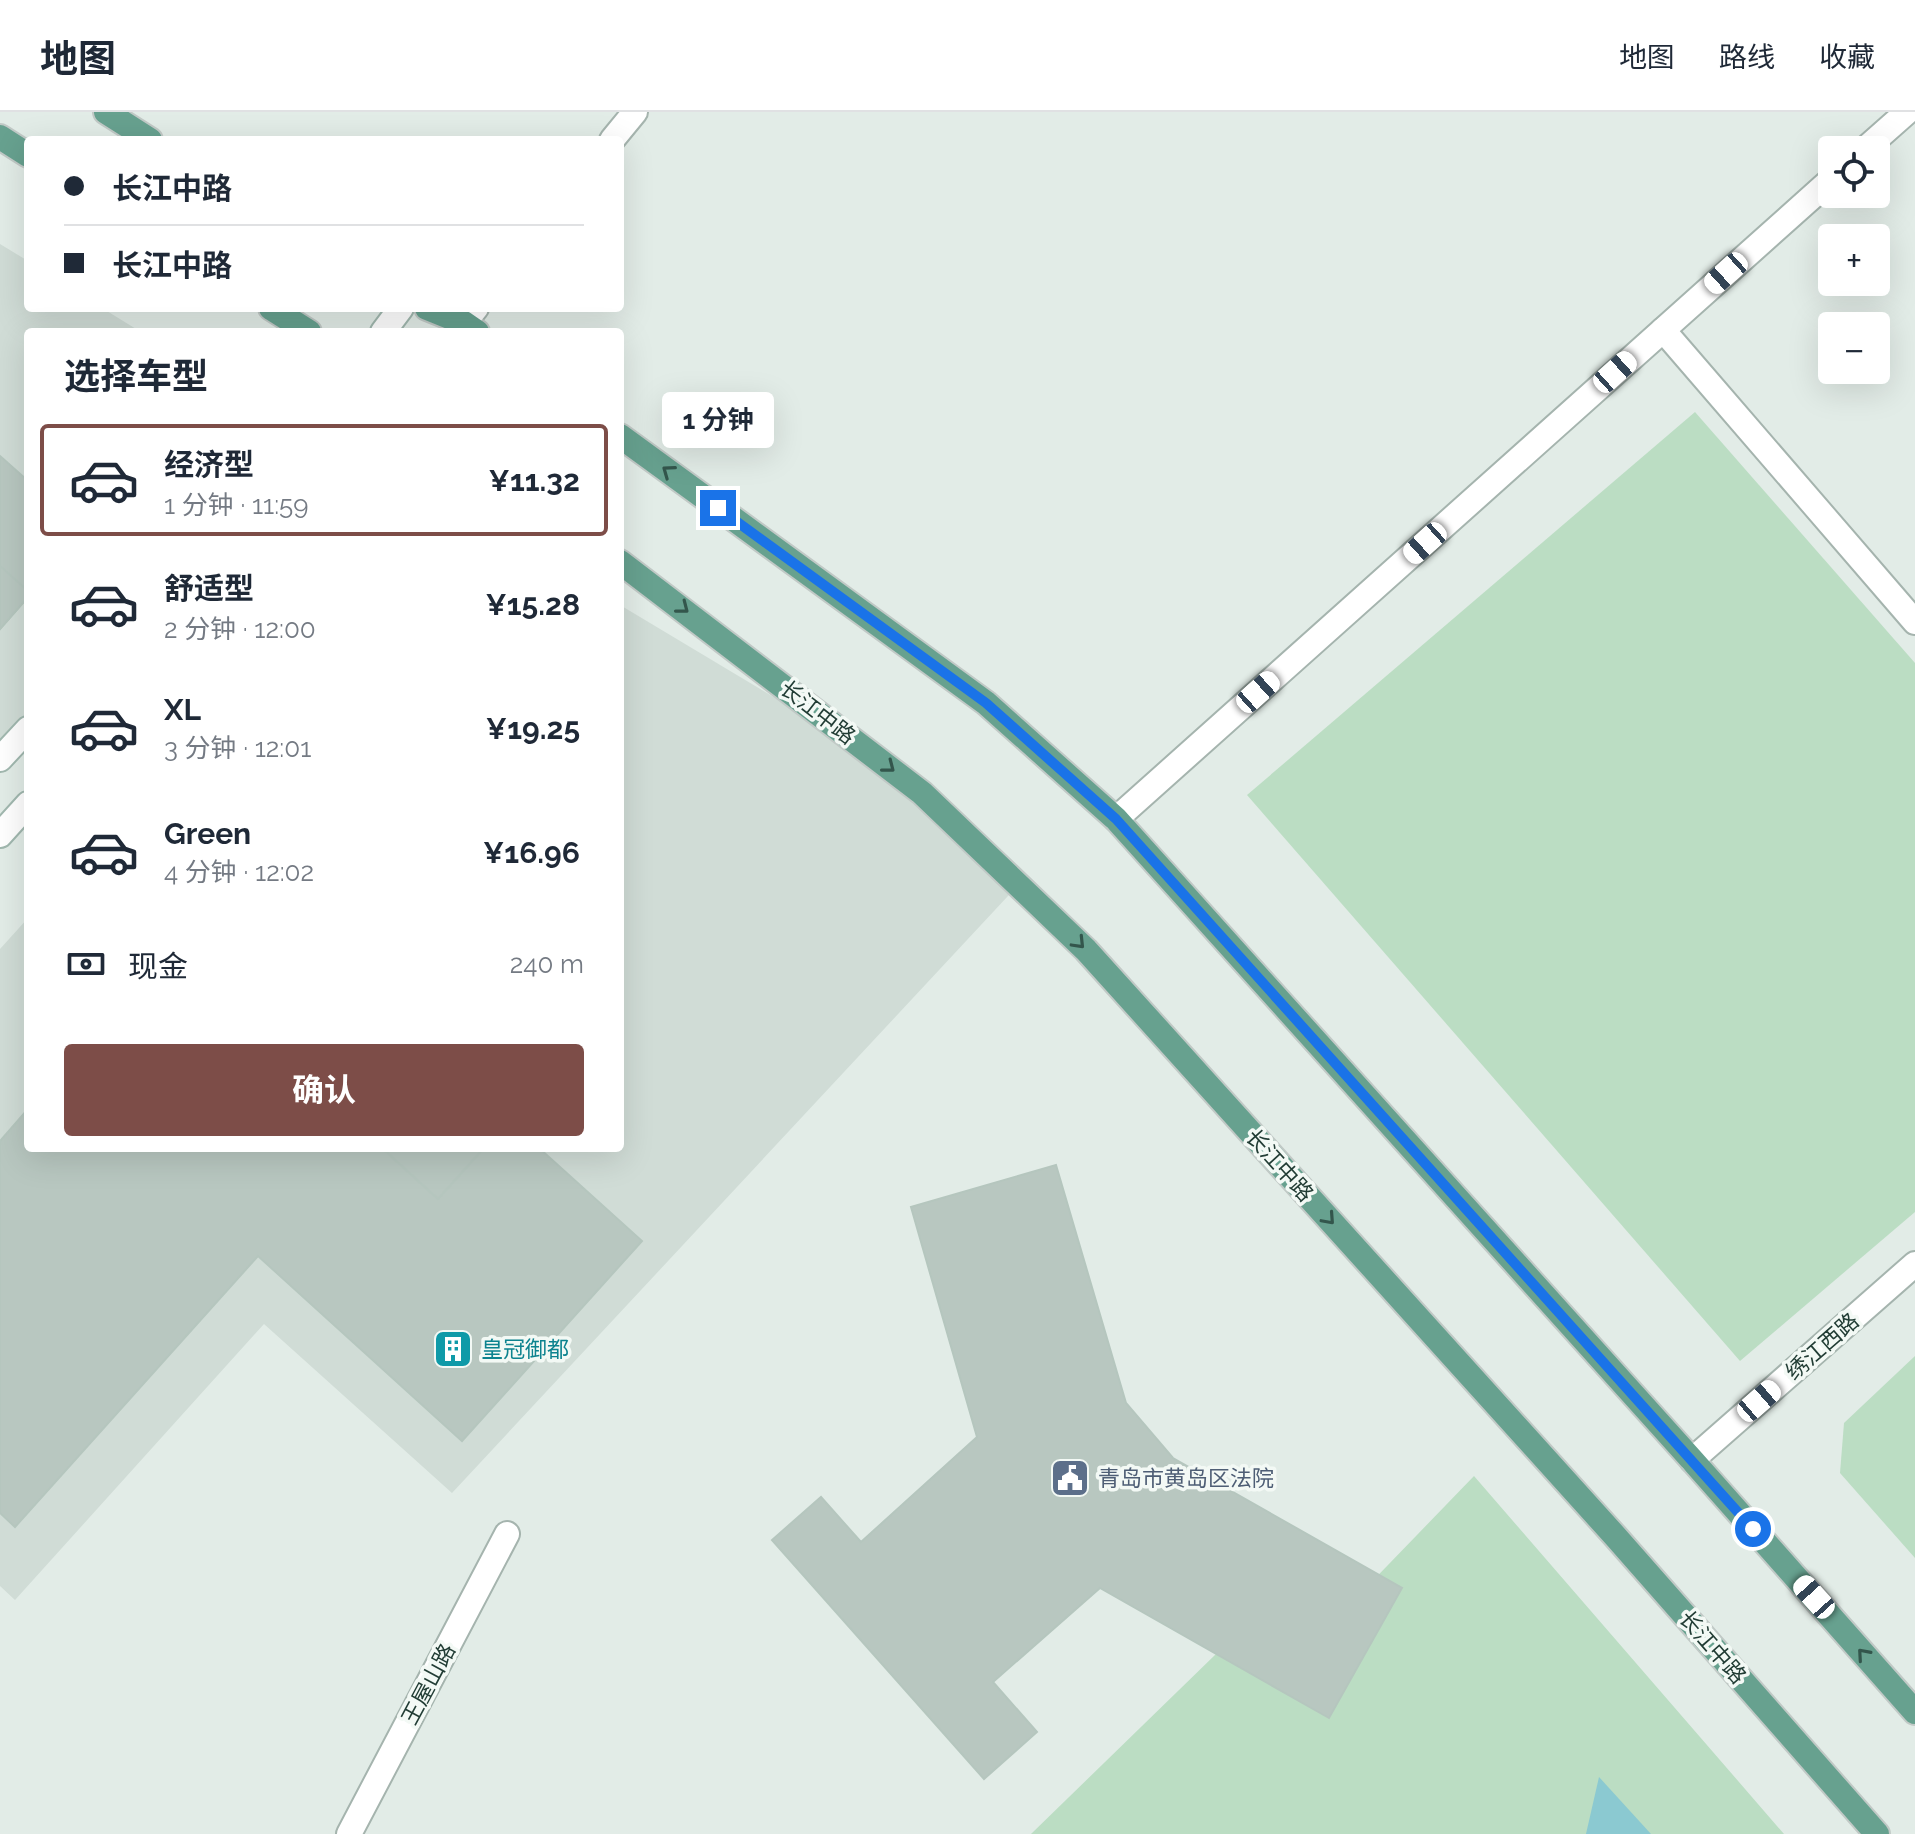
<!DOCTYPE html>
<html lang="zh">
<head>
<meta charset="utf-8">
<style>
  :root { --surface:#fff; --page:#f2f2f3; --text:#1f2937; --muted:#747a83; --line:#e0e1e3; --accent:#7d4d48 }
  body { margin:0; font-family:Raleway,"Noto Sans SC",sans-serif; background:var(--page); color:var(--text); height:100vh; display:flex; flex-direction:column; font-size:30px; white-space:nowrap }
  * { box-sizing:border-box; margin:0 }
  p { font-size:26px; color:var(--muted) }
  .icon { flex:none; width:44px; height:44px; fill:none; stroke:currentColor; stroke-width:2; stroke-linecap:round; stroke-linejoin:round }
  .map { position:relative; flex:1; overflow:hidden }
  .side { position:absolute; left:24px; top:216px; width:600px; height:824px; display:flex; flex-direction:column; background:var(--surface); border-radius:8px; box-shadow:0 8px 32px #0002 }
  .side>* { flex:none }
  .top-card { position:absolute; left:24px; top:24px; width:600px; height:176px; border-radius:8px; box-shadow:0 8px 32px #0002; display:grid; align-content:center; height:176px; padding:0 40px; background:var(--surface) }
  .fabs { position:absolute; left:1818px; top:24px; display:grid; gap:16px }
  .fabs a { display:grid; place-items:center; width:72px; height:72px; border-radius:8px; background:var(--surface); box-shadow:0 8px 32px #0002; font-size:40px }
  .end { position:absolute; width:36px; height:36px; margin:-18px; border:10px solid #1a73e8; background:#fff; box-shadow:0 0 0 4px #fff }
  .from { border-radius:50% }
  .bubble { position:absolute; height:56px; border-radius:8px; background:var(--surface); box-shadow:0 8px 32px #0002; font-size:26px; font-weight:700; line-height:56px; text-align:center }
  .car { position:absolute; width:24px; height:48px; margin:-24px -12px; border-radius:10px; box-shadow:0 0 6px 2px #0007; background:linear-gradient(#fff 24%,#345 0 40%,#fff 0 76%,#345 0 86%,#fff 0) }
  .top-card b { display:flex; align-items:center; gap:28px; height:76px; font-size:30px }
  .top-card b+b { border-top:2px solid var(--line) }
  .top-card i { width:20px; height:20px; background:var(--text) }
  ul { padding:0; list-style:none }
  li { display:flex; align-items:center; gap:24px; height:112px; margin:0 16px 12px; padding:0 24px; border:4px solid transparent; border-radius:8px }
  li div { flex:1 }
  li b { display:block; font-size:30px }
  li em { font-style:normal; font-weight:700 }
  li.selected { border-color:var(--accent) }
  li>.icon { width:72px; height:72px; stroke-width:1.5 }
  h2 { padding:0 40px; font-size:36px; line-height:96px }
  .pay { display:flex; align-items:center; gap:20px; height:88px; padding:0 40px; font-size:30px }
  .pay p { margin-inline-start:auto }
  .button { display:flex; gap:16px; margin-top:auto; padding:16px 40px }
  .button a { flex:1; height:92px; border-radius:8px; background:var(--accent); color:#fff; font-size:32px; font-weight:700; line-height:92px; text-align:center }
  header { display:flex; align-items:center; gap:48px; box-sizing:border-box; height:112px; padding:0 40px; background:var(--surface); border-bottom:2px solid var(--line) }
  header strong { font-size:38px }
  nav { display:flex; gap:44px; margin-inline-start:auto; font-size:28px }
  .map>svg:first-child { display:block }
  .built { fill:#d0dcd6 }
  .green { fill:#bbddc3 }
  .water { fill:#8bc9d1 }
  .building { fill:#b8c7c0; stroke:#b5c6be; stroke-width:2 }
  .lines { fill:none; stroke-linecap:round; stroke-linejoin:round }
  .minor-casing { stroke:#a5b4ae; stroke-width:28 }
  .tertiary-casing { stroke:#a5b4ae; stroke-width:28 }
  .secondary-casing { stroke:#a1b8af; stroke-width:28 }
  .primary-casing { stroke:#c1c9c6; stroke-width:28 }
  .minor { stroke:#fff; stroke-width:24 }
  .tertiary { stroke:#fff; stroke-width:24 }
  .secondary { stroke:#fff; stroke-width:24 }
  .primary { stroke:#67a18f; stroke-width:24 }
  .oneway { stroke:#33564c }
  .route { stroke:#1a73e8; stroke-width:10 }
  .labels { text-anchor:middle; stroke-width:7; stroke-linejoin:round; paint-order:stroke }
  .street-label { font-size:22px; fill:#223d35; stroke:#f3f9f5 }
  .culture-label { font-size:22px; fill:#0d838f; stroke:#f3f9f5; text-anchor:start }
  .service-label { font-size:22px; fill:#4e5e75; stroke:#f3f9f5; text-anchor:start }
</style>
</head>
<body>
<header>
<strong>地图</strong>
<nav><a>地图</a><a>路线</a><a>收藏</a></nav>
</header>
<div class="map">
<svg width="1915" height="1722" viewBox="0 0 1915 1722">
  <rect width="100%" height="100%" fill="#e2ece7"/>
  <g class="built">
    <path d="M0,132L28,149V196H102L141,220H28V602L0,636Z"/>
    <path d="M620,493L932,680L1021,770L452,1381L264,1212L15,1488L0,1474V837L28,806V1036H620Z"/>
  </g>
  <g class="green">
    <path d="M1695,300L1915,551V1100L1740,1249L1247,683Z"/>
    <path d="M1915,1244V1446L1840,1361L1844,1311Z"/>
    <path d="M1474,1364L1784,1722H1031L1216,1542L1272,1573Z"/>
  </g>
  <path class="water" d="M1599,1665L1651,1722H1586Z"/>
  <g class="building">
    <path d="M0,344L28,369V485L0,517Z"/>
    <path d="M0,454L28,479V485L0,517Z"/>
    <path d="M28,997V1036H539L642,1129L462,1329L258,1144L15,1415L0,1401V1029Z"/>
    <path d="M382,1036H484L438,1087Z"/>
    <path d="M1056,1053L1126,1291L1173,1346L1402,1476L1329,1606L1100,1476L993,1570L1037,1620L984,1667L772,1428L821,1385L861,1430L977,1325L911,1095Z"/>
  </g>
  <g class="lines">
    <g class="minor-casing">
      <g id="minor">
        <path d="M1864,38L1907,0"/>
        <path d="M1663,218L1915,510"/>
        <path d="M1116,707L1832,67"/>
        <path d="M1692,1348L1915,1152"/>
        <path d="M349,1722L507,1422"/>
      </g>
    </g>
    <g class="tertiary-casing">
      <g id="tertiary">
        <path d="M612,28L635,0"/>
        <path d="M464,211L476,196"/>
      </g>
    </g>
    <g class="secondary-casing">
      <g id="secondary">
        <path d="M383,220L401,196"/>
        <path d="M0,647L28,617"/>
        <path d="M0,723L28,692"/>
      </g>
    </g>
    <g class="primary-casing">
      <g id="primary">
        <path d="M106,0L150,28"/>
        <path d="M0,25L28,43"/>
        <path d="M271,196L309,220"/>
        <path d="M427,196L464,211L477,220"/>
        <path d="M620,324L986,591L1116,707L1692,1348L1915,1600"/>
        <path d="M620,450L922,681L1086,838L1615,1424L1877,1722"/>
      </g>
    </g>
    <use href="#minor" class="minor"/>
    <use href="#tertiary" class="tertiary"/>
    <use href="#secondary" class="secondary"/>
    <use href="#primary" class="primary"/>
  </g>
  <defs><path id="oneway-chevron" d="M-2-3.5L2.5 0L-2 3.5" fill="none" stroke-width="1.6" stroke-linecap="round" stroke-linejoin="round" transform="scale(2)"/></defs>
  <g class="oneway">
    <use href="#oneway-chevron" transform="translate(668 359) rotate(-144)"/>
    <use href="#oneway-chevron" transform="translate(683 496) rotate(38)"/>
    <use href="#oneway-chevron" transform="translate(889 655) rotate(38)"/>
    <use href="#oneway-chevron" transform="translate(1079 831) rotate(46)"/>
    <use href="#oneway-chevron" transform="translate(1329 1107) rotate(48)"/>
    <use href="#oneway-chevron" transform="translate(1863 1542) rotate(-131)"/>
  </g>
  <g class="lines">
    <path class="route" d="M718,396L986,591L1116,707L1753,1417"/>
  </g>
  <defs>
    <g id="building-square" transform="scale(2)"><rect x="-9" y="-9" width="18" height="18" rx="4" fill="#0f9aa8" stroke="#f3f9f5"/><path d="M-4-6H4V6H1V3H-1V6H-4ZM-2.5-4.3h1.7v1.8h-1.7ZM.8-4.3h1.7v1.8H.8ZM-2.5-1h1.7V.8h-1.7ZM.8-1h1.7V.8H.8Z" fill="#fff"/></g>
    <g id="civic-square" transform="scale(2)"><rect x="-9" y="-9" width="18" height="18" rx="4" fill="#5c6f8a" stroke="#f3f9f5"/><path d="M-.6-6.5H3V-4.5H.6V-3L4-1V1h2V6H-6V1h2V-1L-.6-3ZM-1.2 2.5V6h2.4V2.5Z" fill="#fff"/></g>
  </defs>
  <g fill-rule="evenodd">
    <use href="#building-square" x="453" y="1237"/>
    <use href="#civic-square" x="1070" y="1366"/>
  </g>
  <g class="labels">
    <g class="street-label">
      <text transform="translate(818 600) rotate(38)" y="8">长江中路</text>
      <text transform="translate(1280 1053) rotate(48)" y="8">长江中路</text>
      <text transform="translate(1822 1234) rotate(-41)" y="8">绣江西路</text>
      <text transform="translate(1713 1535) rotate(49)" y="8">长江中路</text>
      <text transform="translate(428 1572) rotate(-62)" y="8">王屋山路</text>
    </g>
    <g class="culture-label">
      <text x="481" y="1245">皇冠御都</text>
    </g>
    <g class="service-label">
      <text x="1098" y="1374">青岛市黄岛区法院</text>
    </g>
  </g>
</svg>
<div class="fabs">
<a><svg class="icon" aria-label="locate" viewBox="0 0 24 24"><circle cx="12" cy="12" r="6"/><path d="M12 2v4M12 18v4M2 12h4M18 12h4"/></svg></a>
<a>+</a>
<a>−</a>
</div>
<i class="end from" style="left:1753px;top:1417px"></i>
<i class="end" style="left:718px;top:396px"></i>
<div class="bubble" style="left:662px;top:280px;width:112px">1 分钟</div>
<i class="car" style="left:1726px;top:161px;rotate:228deg"></i>
<i class="car" style="left:1615px;top:260px;rotate:48deg"></i>
<i class="car" style="left:1425px;top:431px;rotate:228deg"></i>
<i class="car" style="left:1258px;top:580px;rotate:48deg"></i>
<i class="car" style="left:1759px;top:1289px;rotate:49deg"></i>
<i class="car" style="left:1814px;top:1485px;rotate:318deg"></i>
<div class="top-card">
<b><i class="from"></i>长江中路</b>
<b><i></i>长江中路</b>
</div>
<section class="side">
<h2>选择车型</h2>
<ul>
<li class="selected"><svg class="icon" aria-label="car" viewBox="0 0 24 24"><path d="M5 17H2v-5l4-1 3-4h7l3 4 3 1v5h-3M9 17h6M6 11h13"/><circle cx="7" cy="17" r="2"/><circle cx="17" cy="17" r="2"/></svg><div><b>经济型</b><p>1 分钟 · 11:59</p></div><em>¥11.32</em></li>
<li><svg class="icon" aria-label="car" viewBox="0 0 24 24"><path d="M5 17H2v-5l4-1 3-4h7l3 4 3 1v5h-3M9 17h6M6 11h13"/><circle cx="7" cy="17" r="2"/><circle cx="17" cy="17" r="2"/></svg><div><b>舒适型</b><p>2 分钟 · 12:00</p></div><em>¥15.28</em></li>
<li><svg class="icon" aria-label="car" viewBox="0 0 24 24"><path d="M5 17H2v-5l4-1 3-4h7l3 4 3 1v5h-3M9 17h6M6 11h13"/><circle cx="7" cy="17" r="2"/><circle cx="17" cy="17" r="2"/></svg><div><b>XL</b><p>3 分钟 · 12:01</p></div><em>¥19.25</em></li>
<li><svg class="icon" aria-label="car" viewBox="0 0 24 24"><path d="M5 17H2v-5l4-1 3-4h7l3 4 3 1v5h-3M9 17h6M6 11h13"/><circle cx="7" cy="17" r="2"/><circle cx="17" cy="17" r="2"/></svg><div><b>Green</b><p>4 分钟 · 12:02</p></div><em>¥16.96</em></li>
</ul>
<div class="pay"><svg class="icon" aria-label="cash" viewBox="0 0 24 24"><path d="M3 7h18v10H3z"/><circle cx="12" cy="12" r="2"/></svg>现金<p>240 m</p></div>
<div class="button"><a>确认</a></div>
</section>
</div>
</body>
</html>
